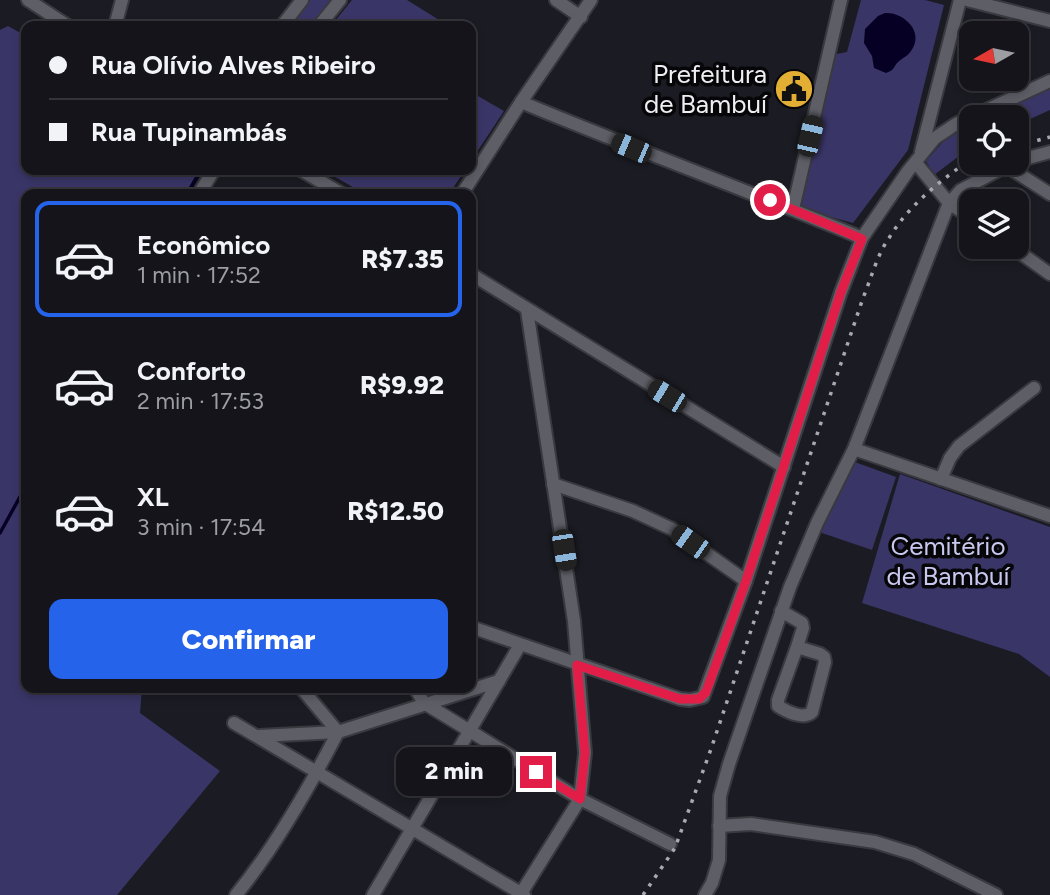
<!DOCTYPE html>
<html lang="pt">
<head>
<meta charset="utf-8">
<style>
  :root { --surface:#14141a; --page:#212127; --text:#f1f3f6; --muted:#9d9ea2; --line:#333339; --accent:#2563eb }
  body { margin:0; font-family:Figtree,sans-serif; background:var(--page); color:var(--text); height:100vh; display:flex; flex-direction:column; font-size:26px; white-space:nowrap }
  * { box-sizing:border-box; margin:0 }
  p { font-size:23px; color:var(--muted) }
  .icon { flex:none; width:38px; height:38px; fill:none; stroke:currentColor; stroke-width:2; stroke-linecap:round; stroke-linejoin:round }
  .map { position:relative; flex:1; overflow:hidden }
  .sheet { position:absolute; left:21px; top:189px; width:455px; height:504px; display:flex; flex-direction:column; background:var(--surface); border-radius:14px; box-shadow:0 4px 10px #0003,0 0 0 2px var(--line) }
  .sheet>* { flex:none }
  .hud { position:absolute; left:21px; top:21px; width:455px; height:154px; border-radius:14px; box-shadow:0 4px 10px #0003,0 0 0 2px var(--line); display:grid; align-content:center; height:154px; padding:0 28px; background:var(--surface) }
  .needle { width:46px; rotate:261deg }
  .buttons { position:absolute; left:959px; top:21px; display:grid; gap:14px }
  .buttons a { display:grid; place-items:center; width:70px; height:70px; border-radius:14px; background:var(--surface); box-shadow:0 4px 10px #0003,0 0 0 2px var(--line); font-size:35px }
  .end { position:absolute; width:32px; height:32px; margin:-16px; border:9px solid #e11d48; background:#fff; box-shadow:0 0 0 4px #fff }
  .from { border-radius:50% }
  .bubble { position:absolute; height:49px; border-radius:14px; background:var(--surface); box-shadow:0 4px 10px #0003,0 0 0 2px var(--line); font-size:23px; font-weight:800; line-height:49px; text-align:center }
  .car { position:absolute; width:21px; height:42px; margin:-21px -10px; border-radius:9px; box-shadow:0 0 5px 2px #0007; background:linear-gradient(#222 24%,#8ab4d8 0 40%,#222 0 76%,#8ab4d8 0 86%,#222 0) }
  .hud b { display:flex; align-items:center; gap:24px; height:66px; font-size:26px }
  .hud b+b { border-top:2px solid var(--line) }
  .hud i { width:18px; height:18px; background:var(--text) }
  ul { padding:12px 0 0; list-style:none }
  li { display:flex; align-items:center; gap:21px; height:116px; margin:0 14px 10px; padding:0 14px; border:4px solid transparent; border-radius:14px }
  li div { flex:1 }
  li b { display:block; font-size:26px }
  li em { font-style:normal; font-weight:800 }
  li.selected { border-color:var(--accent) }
  li>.icon { width:63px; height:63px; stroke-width:1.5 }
  .button { display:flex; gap:14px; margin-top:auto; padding:14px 28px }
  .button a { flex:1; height:80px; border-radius:14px; background:var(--accent); color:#fff; font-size:28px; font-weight:800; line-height:80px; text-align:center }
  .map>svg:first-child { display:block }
  .green { fill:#393566 }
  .water { fill:#070025 }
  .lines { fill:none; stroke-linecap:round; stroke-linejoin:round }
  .stream { stroke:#070025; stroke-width:3.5 }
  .minor-casing { stroke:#39393f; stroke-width:16 }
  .minor { stroke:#5e5e67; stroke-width:12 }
  .rail { stroke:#a9a9af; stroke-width:3.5; stroke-dasharray:3.5 7; stroke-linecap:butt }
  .route { stroke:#e11d48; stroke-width:9 }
  .labels { text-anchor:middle; stroke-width:7; stroke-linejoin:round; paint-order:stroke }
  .poi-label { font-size:26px; fill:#eeeef3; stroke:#060609; text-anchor:end }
  .park-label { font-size:26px; fill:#c7c7ef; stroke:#060609 }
</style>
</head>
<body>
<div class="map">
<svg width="1050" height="895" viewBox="0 0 1050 895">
  <rect width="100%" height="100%" fill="#1b1b23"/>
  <g class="green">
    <path d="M308,0H334L313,26H288Z"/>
    <path d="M352,0H407L444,23L442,26H331Z"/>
    <path d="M861,0H925L944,5L908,150L853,223L794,207L836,54L847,52Z"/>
    <path d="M8,26L26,36V170H201L187,194H26V688H142L140,713L220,771L117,895H0V30Z"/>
    <path d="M1050,88V110L1017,125V117H988Z"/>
    <path d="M471,92L504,111L471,161Z"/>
    <path d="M971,125V147L934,175L926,161L949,135Z"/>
    <path d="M323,170H465L449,194H365Z"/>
    <path d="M852,461L896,477L872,550L819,532Z"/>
    <path d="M900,474L1050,527V677L1019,654L862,603Z"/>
  </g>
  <path class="water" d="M885,13C904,12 925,32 911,51C907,57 902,58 898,62C893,67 895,70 886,73L874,68L872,56L864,43L865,29L878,16Z"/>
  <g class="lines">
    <g class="stream">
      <path d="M187,194L201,170"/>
      <path d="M0,533L26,486"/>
    </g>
    <g class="minor-casing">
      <g id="minor">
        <path d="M28,0L68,26"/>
        <path d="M556,0L581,17"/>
        <path d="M967,0L1050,21"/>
        <path d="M115,26L122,0"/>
        <path d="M282,26L302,0"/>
        <path d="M319,26L340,0"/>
        <path d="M521,102C634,149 749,191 862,238"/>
        <path d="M921,152L960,0"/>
        <path d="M1017,161L1050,152"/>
        <path d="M916,163L949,203L971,218"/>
        <path d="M1005,165L1050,194"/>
        <path d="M301,170L342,194"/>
        <path d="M199,194L214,170"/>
        <path d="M462,194L521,102L591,0"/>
        <path d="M793,209L841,0"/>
        <path d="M1012,247L1050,274"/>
        <path d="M471,274L784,467"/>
        <path d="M854,449L1050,516"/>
        <path d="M941,479L950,458L959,446L1034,388"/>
        <path d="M553,484L633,511L672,529L746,581"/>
        <path d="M781,611L802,623L803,628L797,647L820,654L824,657L825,662L812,712C804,720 787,712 778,706V700L797,647"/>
        <path d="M471,627L680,699L690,700L703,697L746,581L841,292L862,238L908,171L935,138L956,124L1050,81"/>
        <path d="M415,688L424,703L470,731L580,799L670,844"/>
        <path d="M234,723L524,895"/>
        <path d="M259,736L338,732L499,681"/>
        <path d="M719,826L751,824L875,842L914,854L996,895"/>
        <path d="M236,895C276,846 309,788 338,732L302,689"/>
        <path d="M373,895L520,645"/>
        <path d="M520,895L580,799L585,753L574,621L527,310"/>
        <path d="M705,895L712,883L719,860L720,796L729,764L790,587L817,523L854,449L949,203L961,190L1012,163"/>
      </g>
    </g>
    <use href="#minor" class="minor"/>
    <g class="rail">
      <path d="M1017,146L1050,137"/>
      <path d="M643,895L675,848L711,749L863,298C871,279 877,255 889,238C909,205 940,181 971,159"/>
    </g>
  </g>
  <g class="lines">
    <path class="route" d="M536,772L580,799L585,753L577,665L680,699H699L706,692L746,581L841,292L862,239L770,200"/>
  </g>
  <defs>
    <g id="civic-disc" transform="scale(2.0125)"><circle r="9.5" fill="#e2af34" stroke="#060609"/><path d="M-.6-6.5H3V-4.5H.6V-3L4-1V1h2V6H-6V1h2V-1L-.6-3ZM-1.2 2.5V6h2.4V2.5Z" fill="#111"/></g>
  </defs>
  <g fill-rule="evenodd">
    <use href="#civic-disc" x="794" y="89"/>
  </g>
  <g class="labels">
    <g class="poi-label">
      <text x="767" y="83">Prefeitura<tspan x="767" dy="30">de Bambuí</tspan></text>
    </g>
    <g class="park-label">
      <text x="948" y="555">Cemitério<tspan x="948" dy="30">de Bambuí</tspan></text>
    </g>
  </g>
</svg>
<div class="buttons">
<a><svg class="needle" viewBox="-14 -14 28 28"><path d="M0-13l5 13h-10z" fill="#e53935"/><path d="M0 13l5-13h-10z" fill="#9d9ea2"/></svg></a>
<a><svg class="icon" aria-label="locate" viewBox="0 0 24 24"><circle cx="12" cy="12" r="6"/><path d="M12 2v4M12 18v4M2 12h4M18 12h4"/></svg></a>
<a><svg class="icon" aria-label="layers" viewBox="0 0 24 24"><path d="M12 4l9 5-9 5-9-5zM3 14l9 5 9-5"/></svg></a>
</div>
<i class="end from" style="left:770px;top:200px"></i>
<i class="end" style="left:536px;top:772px"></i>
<div class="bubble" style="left:396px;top:747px;width:116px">2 min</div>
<i class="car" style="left:810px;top:136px;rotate:13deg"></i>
<i class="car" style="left:631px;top:148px;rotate:293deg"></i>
<i class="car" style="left:667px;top:396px;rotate:301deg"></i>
<i class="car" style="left:690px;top:542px;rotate:305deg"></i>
<i class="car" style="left:564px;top:550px;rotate:171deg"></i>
<div class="hud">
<b><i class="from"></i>Rua Olívio Alves Ribeiro</b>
<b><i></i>Rua Tupinambás</b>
</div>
<section class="sheet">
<ul>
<li class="selected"><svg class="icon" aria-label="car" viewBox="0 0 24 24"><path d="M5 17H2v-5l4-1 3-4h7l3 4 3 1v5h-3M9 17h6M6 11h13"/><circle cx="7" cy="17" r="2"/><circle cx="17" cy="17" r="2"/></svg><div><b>Econômico</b><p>1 min · 17:52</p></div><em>R$7.35</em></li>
<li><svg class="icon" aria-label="car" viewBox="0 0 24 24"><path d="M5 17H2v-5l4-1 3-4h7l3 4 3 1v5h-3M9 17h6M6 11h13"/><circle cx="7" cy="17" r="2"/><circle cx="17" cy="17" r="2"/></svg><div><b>Conforto</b><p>2 min · 17:53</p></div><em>R$9.92</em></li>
<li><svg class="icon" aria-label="car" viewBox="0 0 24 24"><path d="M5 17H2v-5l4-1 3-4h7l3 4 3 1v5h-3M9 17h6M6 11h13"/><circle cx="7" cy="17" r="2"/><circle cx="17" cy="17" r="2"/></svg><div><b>XL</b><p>3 min · 17:54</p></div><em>R$12.50</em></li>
</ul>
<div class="button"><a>Confirmar</a></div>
</section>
</div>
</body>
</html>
